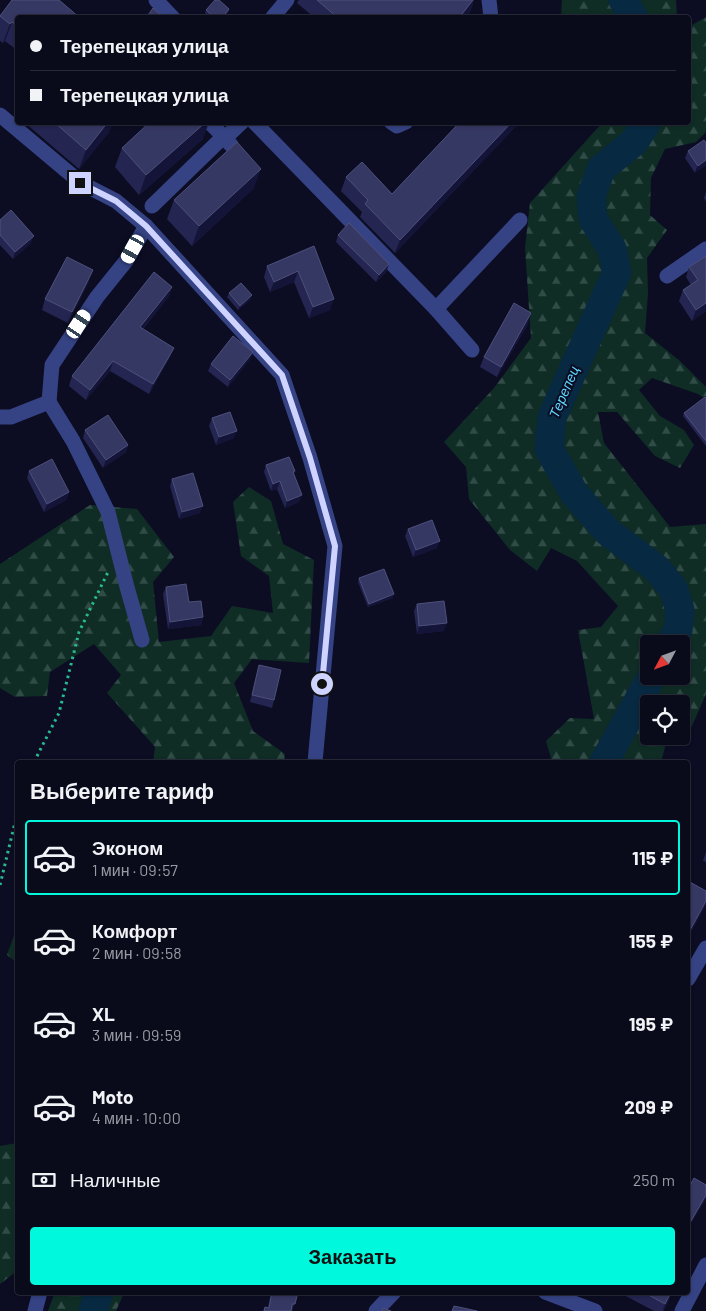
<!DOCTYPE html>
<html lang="ru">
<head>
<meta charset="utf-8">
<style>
  :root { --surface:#090a1a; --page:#171827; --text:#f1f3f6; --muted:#999aa2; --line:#292b39; --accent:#00f9dc }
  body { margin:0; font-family:Barlow,sans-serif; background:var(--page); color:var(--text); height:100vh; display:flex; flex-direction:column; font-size:19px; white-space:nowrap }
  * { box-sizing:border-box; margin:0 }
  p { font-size:16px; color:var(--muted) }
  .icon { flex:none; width:28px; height:28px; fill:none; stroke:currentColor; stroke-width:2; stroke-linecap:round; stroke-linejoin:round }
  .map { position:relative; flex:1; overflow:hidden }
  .panel { position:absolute; left:15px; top:760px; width:675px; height:535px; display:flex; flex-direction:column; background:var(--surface); border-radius:5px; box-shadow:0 1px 4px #0004,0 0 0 1px var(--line) }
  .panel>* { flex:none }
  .banner { position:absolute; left:15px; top:15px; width:676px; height:110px; border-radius:5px; box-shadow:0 1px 4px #0004,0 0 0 1px var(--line); display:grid; align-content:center; height:110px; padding:0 15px; background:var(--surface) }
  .needle { width:32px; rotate:229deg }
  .tools { position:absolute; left:640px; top:635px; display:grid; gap:10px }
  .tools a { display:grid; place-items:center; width:50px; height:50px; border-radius:5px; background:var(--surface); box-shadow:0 1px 4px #0004,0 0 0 1px var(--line); font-size:25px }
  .end { position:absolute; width:22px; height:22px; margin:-11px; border:6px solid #ced3ff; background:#111; box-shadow:0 0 0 2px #111 }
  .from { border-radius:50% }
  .car { position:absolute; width:15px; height:30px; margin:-15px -8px; border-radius:6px; box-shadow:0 0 4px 1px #0007; background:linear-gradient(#fff 24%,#345 0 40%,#fff 0 76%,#345 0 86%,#fff 0) }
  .banner b { display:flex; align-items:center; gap:18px; height:48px; font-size:19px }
  .banner b+b { border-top:1px solid var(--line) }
  .banner i { width:12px; height:12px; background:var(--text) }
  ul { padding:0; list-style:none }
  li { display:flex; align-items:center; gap:15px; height:75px; margin:0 10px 8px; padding:0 5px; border:2px solid transparent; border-radius:5px }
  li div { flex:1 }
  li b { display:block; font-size:19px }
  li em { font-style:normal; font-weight:700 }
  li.on { border-color:var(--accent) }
  li>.icon { width:45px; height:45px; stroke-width:1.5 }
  h2 { padding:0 15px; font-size:22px; line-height:60px }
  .pay { display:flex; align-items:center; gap:12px; height:55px; padding:0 15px; font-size:19px }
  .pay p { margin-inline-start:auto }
  .cta { display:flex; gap:10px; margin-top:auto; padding:10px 15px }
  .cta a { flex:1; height:58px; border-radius:5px; background:var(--accent); color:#111; font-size:20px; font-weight:700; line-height:58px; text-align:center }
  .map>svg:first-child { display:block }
  .forest { fill:url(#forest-firs); fill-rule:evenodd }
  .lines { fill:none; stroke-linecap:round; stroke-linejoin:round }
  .river { stroke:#072941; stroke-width:29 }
  .path { stroke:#28b991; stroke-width:3; stroke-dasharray:2.5 4; stroke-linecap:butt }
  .minor { stroke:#354384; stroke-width:15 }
  .wall { fill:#242551 }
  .shaded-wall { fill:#131437 }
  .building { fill:#363864; stroke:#4e507c }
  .route { stroke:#ced3ff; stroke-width:6 }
  .labels { text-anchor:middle; stroke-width:4; stroke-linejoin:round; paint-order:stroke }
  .water-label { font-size:14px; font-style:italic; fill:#5cd7ff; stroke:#0c0d23 }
</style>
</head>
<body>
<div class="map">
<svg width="706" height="1311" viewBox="0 0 706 1311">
  <defs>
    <pattern id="forest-firs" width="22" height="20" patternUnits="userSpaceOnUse" patternTransform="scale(1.25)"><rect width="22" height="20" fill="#0f2d25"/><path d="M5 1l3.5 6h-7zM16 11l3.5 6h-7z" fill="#314b46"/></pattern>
  </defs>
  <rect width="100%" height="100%" fill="#0c0d23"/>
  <g class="forest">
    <path d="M562,0H676L677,17H561Z"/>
    <path d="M706,17V132L696,142L665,149L651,178L650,215L667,230L647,258L648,293L645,333L680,361L706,387V399L698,394L652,378L639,390L660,416L684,430L694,445L680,468L655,456L617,412H598L604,443L670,527L706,524V694L692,726L681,733V704H649V736H676L666,743L661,762H548L551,758L546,741L570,718L594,719L578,630L601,627L618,606L577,561L551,548L537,571L510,550L469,499L466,467L444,442L494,388L531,338L525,248L530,203L602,123L689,122V24L692,25ZM649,644H681V676H649Z"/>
    <path d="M249,487L271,501L283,544L314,560L309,663L252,659L234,683L253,731L285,754L284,762H153L155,747L107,693L121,675L94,644L50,672L47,696L15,697L0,688V564L90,505L137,509L174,557L153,582L159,642L211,636L232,606L273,613L269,576L241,556L233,502Z"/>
    <path d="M17,927V963L7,955Z"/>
    <path d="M17,1143V1271L0,1284V1146Z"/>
    <path d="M55,1292H124V1293L116,1311H48Z"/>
  </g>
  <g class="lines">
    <g class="river">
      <path d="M623,0L634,18"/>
      <path d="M647,122L634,142L601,169L591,197L593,219L612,249L617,272L552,417L549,449L574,493L608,532L656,568L673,588L680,610L678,630L670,644"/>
      <path d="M604,762L652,676"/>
      <path d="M93,1311L99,1292"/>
    </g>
    <g class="path">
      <path d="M34,762L59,713L79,632L108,572"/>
      <path d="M0,885L18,810"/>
    </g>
    <g class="minor">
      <path d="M156,0L173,18"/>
      <path d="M489,0L491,18"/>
      <path d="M272,18L287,0"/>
      <path d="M0,115L81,183L116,201L146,226L282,375L310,458L335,546L315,762"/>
      <path d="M254,122L436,309L472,350"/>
      <path d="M391,122L397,126L406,122"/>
      <path d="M231,145L225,138L242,122"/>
      <path d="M152,206L221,139L225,138L209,122"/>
      <path d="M667,276L706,249"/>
      <path d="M436,309L520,220"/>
      <path d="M49,402L73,441L108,512L127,587L142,640"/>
      <path d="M0,417H11L49,402L52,365L97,297L126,261L146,226"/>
      <path d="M688,979L706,948"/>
      <path d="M545,1292L595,1311"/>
      <path d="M35,1311L40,1292"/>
      <path d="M376,1311L394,1292"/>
      <path d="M682,1311L706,1265"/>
    </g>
  </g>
  <g class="wall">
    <path d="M299,0H474L470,12L465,18H315L297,3Z"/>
    <path d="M229,9L228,13L224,18H209L205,13L206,10Z"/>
    <path d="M0,15L18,18V51L5,41L3,43L0,41Z"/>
    <path d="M24,122H113L109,132L79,169Z"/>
    <path d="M460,122H520L395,253L360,217L362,212L341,191L346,177L392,194Z"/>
    <path d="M203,139L139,195L115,167L122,148Z"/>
    <path d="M706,143L695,173L685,158L688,151Z"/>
    <path d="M254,188L192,246L167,219L174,200Z"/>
    <path d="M706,192V202L704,198Z"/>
    <path d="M0,220L31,243L13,259L0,245Z"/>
    <path d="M338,235L389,264L386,272L376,282L336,242Z"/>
    <path d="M314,246L330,310L309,318L294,282L270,292L264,277L267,266Z"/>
    <path d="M706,256V311L692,321L679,301L683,290L691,285L686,277L689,267Z"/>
    <path d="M89,281L68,323L42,310L45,299Z"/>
    <path d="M172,287L169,296L143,329L170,357L149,394L110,371L86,400L69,386L72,376Z"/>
    <path d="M229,293L251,299L238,310L227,297Z"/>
    <path d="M528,324L497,377L480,367L484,357Z"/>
    <path d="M253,352L250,359L228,387L208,371L211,364Z"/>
    <path d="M706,398V446L683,416L684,413Z"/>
    <path d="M212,418L234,438L216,445L209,426Z"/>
    <path d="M85,430L128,445L126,452L103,468L83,438Z"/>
    <path d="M266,465L295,471L294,474L299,502L285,508L277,489L271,491L264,472Z"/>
    <path d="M29,471L69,492L66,500L44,512L27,478Z"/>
    <path d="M172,479L200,513L179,519L170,486Z"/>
    <path d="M408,529L437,548L413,557L405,536Z"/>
    <path d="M359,578L393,598L368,607L358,582Z"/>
    <path d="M166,587L203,617L201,625L168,629L163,594Z"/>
    <path d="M417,604L444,631L417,634L414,611Z"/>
    <path d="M259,665L274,700L272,708L250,702L257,673Z"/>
    <path d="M706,852V862L703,861Z"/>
    <path d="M706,1185V1198L688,1228V1189Z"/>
    <path d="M271,1292H298L292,1311H263L265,1307H268Z"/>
    <path d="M623,1292H671L669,1300L663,1311H654L622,1294Z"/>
  </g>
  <g class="shaded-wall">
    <path d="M473,0H474L470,12L465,18H459Z"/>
    <path d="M229,9L228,13L224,18H222Z"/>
    <path d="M12,22L5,41L3,43L10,24Z"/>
    <path d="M108,122H113L109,132L79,169L86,150Z"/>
    <path d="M206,122H209L203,139L139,195L146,175Z"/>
    <path d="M512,122H520L395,253L400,240Z"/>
    <path d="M706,160V166L695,173L698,166Z"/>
    <path d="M261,169L254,188L192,246L199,226Z"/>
    <path d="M34,236L31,243L13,259L15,252Z"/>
    <path d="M389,264L386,272L376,282L379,275Z"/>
    <path d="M93,270L89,281L68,323L72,312Z"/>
    <path d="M298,271L294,282L270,292L274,282Z"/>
    <path d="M172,287L169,296L136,337L140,327Z"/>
    <path d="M252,295L251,299L238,310L240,306Z"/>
    <path d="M334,299L330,310L309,318L313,307Z"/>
    <path d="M706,303V311L692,321L696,310Z"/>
    <path d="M531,313L528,324L497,377L501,367Z"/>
    <path d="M174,348L170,357L149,394L153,384Z"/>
    <path d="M253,352L250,359L228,387L230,380Z"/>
    <path d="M113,361L110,371L86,400L90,390Z"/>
    <path d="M237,431L234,438L216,445L219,437Z"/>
    <path d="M128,445L126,452L103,468L106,460Z"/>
    <path d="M280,481L277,489L271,491L273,484Z"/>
    <path d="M69,492L66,500L44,512L47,504Z"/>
    <path d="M302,495L299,502L285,508L287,501Z"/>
    <path d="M203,506L200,513L179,519L182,512Z"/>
    <path d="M440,541L437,548L413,557L416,550Z"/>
    <path d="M394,594L393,598L368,607L369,604Z"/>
    <path d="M203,617L201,625L168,629L170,622Z"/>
    <path d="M447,623L444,631L417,634L419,626Z"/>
    <path d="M706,901V905L688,938V934Z"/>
    <path d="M706,1195V1198L688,1228L691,1221Z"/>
    <path d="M671,1292L669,1300L662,1311L665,1304Z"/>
  </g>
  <g class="building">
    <path d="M12,0H59L80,18H18V26L12,22L10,24L0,16Z"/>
    <path d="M215,0H219L229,9L222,18H215L206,10Z"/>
    <path d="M317,0H473L459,18H338Z"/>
    <path d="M153,8L164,18H146Z"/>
    <path d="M54,122H108L86,150Z"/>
    <path d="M150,122H206L146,175L122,148Z"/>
    <path d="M460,122H512L400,240L365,204L368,200L346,177L362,162L392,194Z"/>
    <path d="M704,140L706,143V160L698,166L688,151Z"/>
    <path d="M237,142L261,169L199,226L174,200Z"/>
    <path d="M11,210L34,236L15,252L0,235V220Z"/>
    <path d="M349,223L389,264L379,275L338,235Z"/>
    <path d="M314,246L334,299L313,307L298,271L274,282L267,266Z"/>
    <path d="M706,256V303L696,310L683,290L698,280L689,267Z"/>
    <path d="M67,257L93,270L72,312L45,299Z"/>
    <path d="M154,272L172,287L140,327L174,348L153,384L113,361L90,390L72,376Z"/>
    <path d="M241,283L252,295L240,306L229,293Z"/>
    <path d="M514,303L531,313L501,367L484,357Z"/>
    <path d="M233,336L253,352L230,380L211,364Z"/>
    <path d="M705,397L706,398V441L684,413Z"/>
    <path d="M230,412L237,431L219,437L212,418Z"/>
    <path d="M108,415L128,445L106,460L85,430Z"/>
    <path d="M289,457L295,471L293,472L302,495L287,501L280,481L273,484L266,465Z"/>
    <path d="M52,459L69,492L47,504L29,471Z"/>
    <path d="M193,473L203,506L182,512L172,479Z"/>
    <path d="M432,520L440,541L416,550L408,529Z"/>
    <path d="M384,569L394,594L369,604L359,578Z"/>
    <path d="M186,584L189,602L201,601L203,617L170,622L166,587Z"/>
    <path d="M444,601L447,623L419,626L417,604Z"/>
    <path d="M259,665L281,670L274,700L252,695Z"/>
    <path d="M688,881L706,891V901L688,934Z"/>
    <path d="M694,1178L706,1185V1195L691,1221L688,1219V1189Z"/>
    <path d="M272,1292H298L295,1304H292L291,1311H264L265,1307L269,1308Z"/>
    <path d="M643,1292H671L665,1304Z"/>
    <path d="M454,1306L477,1311H452Z"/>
    <path d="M383,1308L391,1311H382Z"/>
  </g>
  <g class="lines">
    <path class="route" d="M80,183L116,201L146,226L282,375L310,458L335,546L322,684"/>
  </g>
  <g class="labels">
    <g class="water-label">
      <text transform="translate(564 392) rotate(-67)" y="5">Терепец</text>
    </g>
  </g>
</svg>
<div class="tools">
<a><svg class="needle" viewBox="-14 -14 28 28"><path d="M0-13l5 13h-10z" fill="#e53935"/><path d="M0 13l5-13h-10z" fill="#999aa2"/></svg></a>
<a><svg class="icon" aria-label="locate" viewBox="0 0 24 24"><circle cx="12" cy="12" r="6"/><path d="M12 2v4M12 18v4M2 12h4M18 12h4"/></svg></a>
</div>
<i class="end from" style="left:322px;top:684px"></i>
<i class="end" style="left:80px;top:183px"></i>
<i class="car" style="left:133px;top:249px;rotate:209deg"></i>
<i class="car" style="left:79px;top:324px;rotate:33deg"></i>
<div class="banner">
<b><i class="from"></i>Терепецкая улица</b>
<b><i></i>Терепецкая улица</b>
</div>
<section class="panel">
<h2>Выберите тариф</h2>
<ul>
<li class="on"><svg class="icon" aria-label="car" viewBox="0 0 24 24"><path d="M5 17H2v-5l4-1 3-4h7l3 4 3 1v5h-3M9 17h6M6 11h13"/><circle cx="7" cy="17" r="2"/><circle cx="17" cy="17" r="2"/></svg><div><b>Эконом</b><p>1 мин · 09:57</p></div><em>115 ₽</em></li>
<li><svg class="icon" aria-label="car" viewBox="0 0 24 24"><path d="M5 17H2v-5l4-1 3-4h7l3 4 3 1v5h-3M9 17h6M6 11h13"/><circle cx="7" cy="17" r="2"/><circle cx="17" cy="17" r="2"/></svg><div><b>Комфорт</b><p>2 мин · 09:58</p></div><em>155 ₽</em></li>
<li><svg class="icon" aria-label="car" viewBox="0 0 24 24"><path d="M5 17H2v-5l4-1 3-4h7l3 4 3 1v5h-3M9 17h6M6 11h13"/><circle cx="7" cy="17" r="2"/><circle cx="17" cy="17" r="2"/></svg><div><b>XL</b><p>3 мин · 09:59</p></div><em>195 ₽</em></li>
<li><svg class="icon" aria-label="car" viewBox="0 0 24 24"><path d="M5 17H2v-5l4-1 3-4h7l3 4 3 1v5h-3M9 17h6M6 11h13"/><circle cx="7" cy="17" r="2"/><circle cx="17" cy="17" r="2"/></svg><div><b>Moto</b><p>4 мин · 10:00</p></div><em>209 ₽</em></li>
</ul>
<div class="pay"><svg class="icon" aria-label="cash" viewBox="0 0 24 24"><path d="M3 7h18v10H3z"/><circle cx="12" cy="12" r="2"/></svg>Наличные<p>250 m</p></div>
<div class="cta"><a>Заказать</a></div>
</section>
</div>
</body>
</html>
